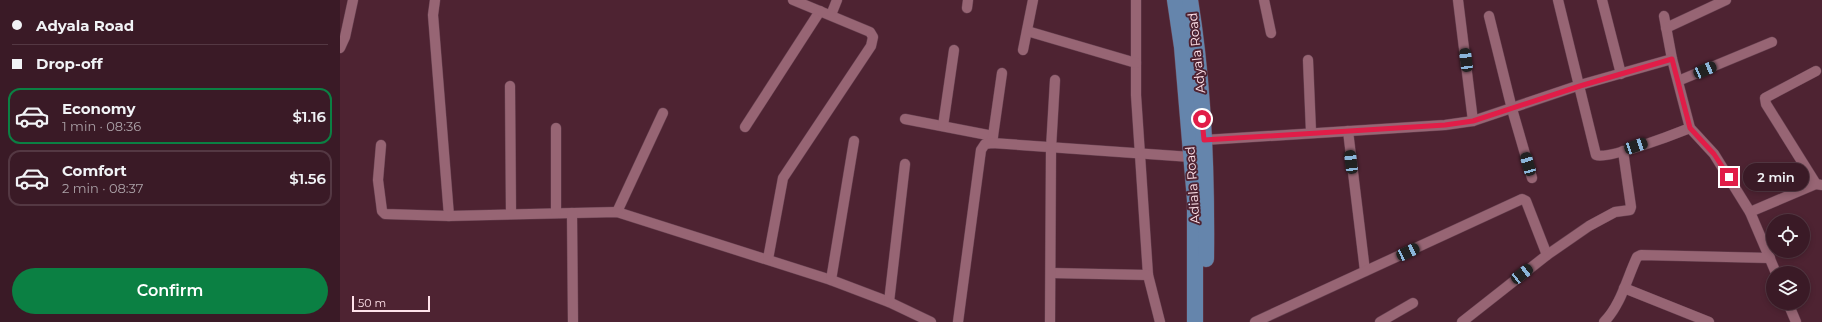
<!DOCTYPE html>
<html lang="en">
<head>
<meta charset="utf-8">
<style>
  :root { --surface:#3a1a26; --page:#452732; --text:#f1f3f6; --muted:#aba1a7; --line:#543843; --accent:#0b8043 }
  body { margin:0; font-family:Montserrat,sans-serif; background:var(--page); color:var(--text); height:100vh; display:flex; flex-direction:column; font-size:15px; white-space:nowrap }
  * { box-sizing:border-box; margin:0 }
  p { font-size:13px; color:var(--muted) }
  .icon { flex:none; width:22px; height:22px; fill:none; stroke:currentColor; stroke-width:2; stroke-linecap:round; stroke-linejoin:round }
  .map { position:relative; flex:1; overflow:hidden }
  .panel { display:flex; flex-direction:column; background:var(--surface); width:340px }
  .panel>* { flex:none }
  .top-card { display:grid; align-content:center; height:88px; padding:0 12px; background:var(--surface) }
  .tools { position:absolute; left:1426px; top:214px; display:grid; gap:8px }
  .tools a { display:grid; place-items:center; width:44px; height:44px; border-radius:50%; background:var(--surface); box-shadow:0 2px 6px #0003,0 0 0 1px var(--line); font-size:20px }
  .scale { position:absolute; left:12px; bottom:10px; width:78px; box-sizing:border-box; padding-left:4px; border:2px solid #ffe2ea; border-top:0; font-size:11px; line-height:14px; white-space:nowrap; color:#ffe2ea; -webkit-text-stroke:3px #4e2332; paint-order:stroke }
  .end { position:absolute; width:18px; height:18px; margin:-9px; border:5px solid #e11d48; background:#fff; box-shadow:0 0 0 2px #fff }
  .from { border-radius:50% }
  .bubble { position:absolute; height:28px; border-radius:14px; background:var(--surface); box-shadow:0 2px 6px #0003,0 0 0 1px var(--line); font-size:13px; font-weight:600; line-height:28px; text-align:center }
  .car { position:absolute; width:12px; height:24px; margin:-12px -6px; border-radius:5px; box-shadow:0 0 3px 1px #0007; background:linear-gradient(#222 24%,#8ab4d8 0 40%,#222 0 76%,#8ab4d8 0 86%,#222 0) }
  .top-card b { display:flex; align-items:center; gap:14px; height:38px; font-size:15px }
  .top-card b+b { border-top:1px solid var(--line) }
  .top-card i { width:10px; height:10px; background:var(--text) }
  ul { padding:0; list-style:none }
  li { display:flex; align-items:center; gap:12px; height:56px; margin:0 8px 6px; padding:0 4px; border:2px solid var(--line); border-radius:12px }
  li div { flex:1 }
  li b { display:block; font-size:15px }
  li em { font-style:normal; font-weight:600 }
  li.active { border-color:var(--accent) }
  li>.icon { width:36px; height:36px; stroke-width:1.5 }
  .action { display:flex; gap:8px; margin-top:auto; padding:8px 12px }
  .action a { flex:1; height:46px; border-radius:24px; background:var(--accent); color:#fff; font-size:16px; font-weight:600; line-height:46px; text-align:center }
  main { display:flex; flex:1; min-height:0 }
  .map>svg:first-child { display:block }
  .lines { fill:none; stroke-linecap:round; stroke-linejoin:round }
  .minor-casing { stroke:#674150; stroke-width:11 }
  .primary-casing { stroke:#674150; stroke-width:17 }
  .minor { stroke:#976574; stroke-width:10 }
  .primary { stroke:#6585ac; stroke-width:16 }
  .route { stroke:#e11d48; stroke-width:5 }
  .labels { text-anchor:middle; stroke-width:4; stroke-linejoin:round; paint-order:stroke }
  .street-label { font-size:13px; fill:#ffe2ea; stroke:#4e2332 }
</style>
</head>
<body>
<main>
<section class="panel">
<div class="top-card">
<b><i class="from"></i>Adyala Road</b>
<b><i></i>Drop-off</b>
</div>
<ul>
<li class="active"><svg class="icon" aria-label="car" viewBox="0 0 24 24"><path d="M5 17H2v-5l4-1 3-4h7l3 4 3 1v5h-3M9 17h6M6 11h13"/><circle cx="7" cy="17" r="2"/><circle cx="17" cy="17" r="2"/></svg><div><b>Economy</b><p>1 min · 08:36</p></div><em>$1.16</em></li>
<li><svg class="icon" aria-label="car" viewBox="0 0 24 24"><path d="M5 17H2v-5l4-1 3-4h7l3 4 3 1v5h-3M9 17h6M6 11h13"/><circle cx="7" cy="17" r="2"/><circle cx="17" cy="17" r="2"/></svg><div><b>Comfort</b><p>2 min · 08:37</p></div><em>$1.56</em></li>
</ul>
<div class="action"><a>Confirm</a></div>
</section>
<div class="map">
<svg width="1482" height="322" viewBox="0 0 1482 322">
  <rect width="100%" height="100%" fill="#4e2332"/>
  <g class="lines">
    <g class="minor-casing">
      <g id="minor">
        <path d="M95,0L93,15L109,216"/>
        <path d="M796,0V95L808,275L820,322"/>
        <path d="M924,0L931,33"/>
        <path d="M1118,0L1133,121"/>
        <path d="M1218,0L1256,155C1268,160 1335,134 1350,128"/>
        <path d="M1262,0L1281,74"/>
        <path d="M627,8L628,0"/>
        <path d="M491,15L497,0"/>
        <path d="M1149,16L1172,109L1192,178"/>
        <path d="M1324,16L1332,59L1350,128L1374,154L1410,212L1436,273"/>
        <path d="M1326,28L1386,0"/>
        <path d="M687,31L796,63"/>
        <path d="M0,48L5,37L13,0"/>
        <path d="M683,50L693,0"/>
        <path d="M968,60L971,132"/>
        <path d="M1476,71L1425,98L1426,104L1476,184L1482,185"/>
        <path d="M1338,81L1432,42"/>
        <path d="M170,86L171,214"/>
        <path d="M565,119L653,136"/>
        <path d="M603,126L614,50"/>
        <path d="M405,127L480,11"/>
        <path d="M1008,131L1025,271"/>
        <path d="M864,140L1105,125L1133,121L1240,85L1332,59"/>
        <path d="M652,143L662,73"/>
        <path d="M41,145L38,180L42,211L45,214L109,216L277,212L491,280L549,302L591,322"/>
        <path d="M277,212L323,113"/>
        <path d="M1410,212L1476,184"/>
        <path d="M216,213V128"/>
        <path d="M232,213L233,322"/>
        <path d="M428,259L443,178L531,46L533,37L530,32L453,0"/>
        <path d="M711,273L808,275"/>
        <path d="M491,280L514,141"/>
        <path d="M1284,288L1369,322"/>
        <path d="M549,302L565,164"/>
        <path d="M1448,303L1456,322"/>
        <path d="M618,322L641,150L645,144L652,143L851,157"/>
        <path d="M710,322L711,148L715,80"/>
        <path d="M915,322L1182,199L1186,201L1207,255"/>
        <path d="M1040,322L1073,303"/>
        <path d="M1122,322L1207,255L1249,226L1275,212L1290,210L1291,207L1283,151"/>
        <path d="M1264,322C1281,305 1287,278 1297,257L1301,255L1430,258"/>
      </g>
    </g>
    <g class="primary-casing">
      <g id="primary">
        <path d="M835,0L842,47L855,200V322"/>
        <path d="M850,0C864,85 867,173 866,259"/>
      </g>
    </g>
    <use href="#minor" class="minor"/>
    <use href="#primary" class="primary"/>
  </g>
  <g class="lines">
    <path class="route" d="M862,119L864,140L1105,125L1133,121L1240,86L1332,59L1350,128L1374,154L1389,177"/>
  </g>
  <g class="labels">
    <g class="street-label">
      <text transform="translate(856 53) rotate(-96)" y="5">Adyala Road</text>
      <text transform="translate(852 185) rotate(-94)" y="5">Adiala Road</text>
    </g>
  </g>
</svg>
<div class="tools">
<a><svg class="icon" aria-label="locate" viewBox="0 0 24 24"><circle cx="12" cy="12" r="6"/><path d="M12 2v4M12 18v4M2 12h4M18 12h4"/></svg></a>
<a><svg class="icon" aria-label="layers" viewBox="0 0 24 24"><path d="M12 4l9 5-9 5-9-5zM3 14l9 5 9-5"/></svg></a>
</div>
<div class="scale">50 m</div>
<i class="end from" style="left:862px;top:119px"></i>
<i class="end" style="left:1389px;top:177px"></i>
<div class="bubble" style="left:1403px;top:163px;width:66px">2 min</div>
<i class="car" style="left:1126px;top:60px;rotate:353deg"></i>
<i class="car" style="left:1365px;top:70px;rotate:67deg"></i>
<i class="car" style="left:1296px;top:146px;rotate:71deg"></i>
<i class="car" style="left:1011px;top:162px;rotate:353deg"></i>
<i class="car" style="left:1188px;top:164px;rotate:344deg"></i>
<i class="car" style="left:1068px;top:252px;rotate:65deg"></i>
<i class="car" style="left:1182px;top:274px;rotate:52deg"></i>
</div>
</main>
</body>
</html>
